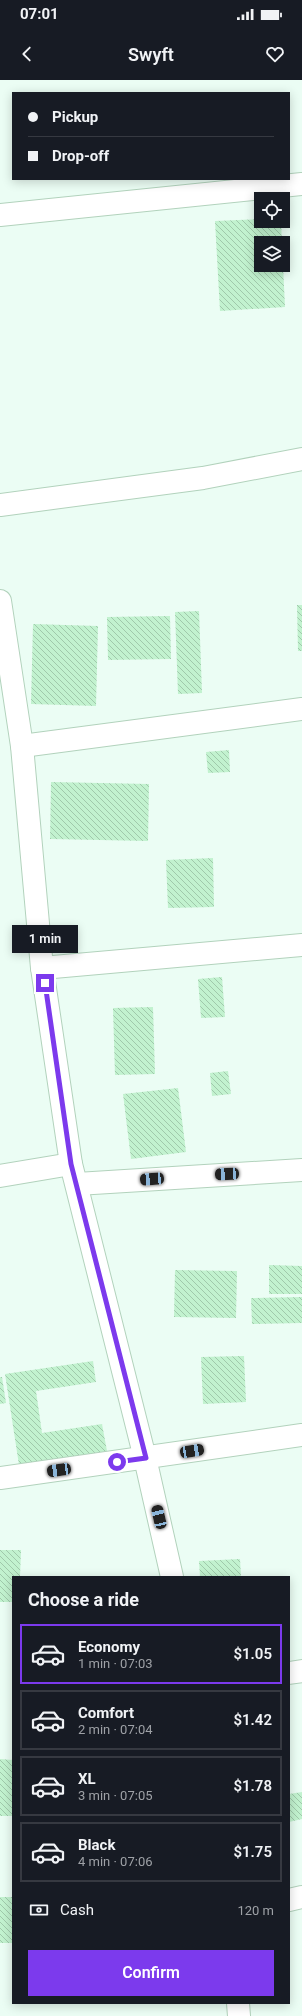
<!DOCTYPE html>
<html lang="en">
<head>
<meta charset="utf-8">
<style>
  :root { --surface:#171b24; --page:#242831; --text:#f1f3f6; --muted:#9ea1a6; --line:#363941; --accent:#7c3aed }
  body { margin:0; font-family:Roboto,sans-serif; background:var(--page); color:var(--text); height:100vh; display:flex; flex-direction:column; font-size:15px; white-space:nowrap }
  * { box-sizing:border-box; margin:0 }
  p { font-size:13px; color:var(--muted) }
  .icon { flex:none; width:22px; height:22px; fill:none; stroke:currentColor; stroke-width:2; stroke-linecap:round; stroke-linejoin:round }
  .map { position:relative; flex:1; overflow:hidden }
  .drawer { position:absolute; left:12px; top:1496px; width:278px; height:428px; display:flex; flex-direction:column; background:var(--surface); border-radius:0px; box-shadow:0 2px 10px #0003 }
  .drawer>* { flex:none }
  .guide { position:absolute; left:12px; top:12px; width:278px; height:88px; border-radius:0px; box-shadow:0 2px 10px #0003; display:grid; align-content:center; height:88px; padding:0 16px; background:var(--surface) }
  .fabs { position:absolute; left:254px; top:112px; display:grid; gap:8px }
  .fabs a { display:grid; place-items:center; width:36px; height:36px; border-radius:0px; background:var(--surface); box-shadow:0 2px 10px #0003; font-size:20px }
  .end { position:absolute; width:18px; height:18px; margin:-9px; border:5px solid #7c3aed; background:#fff; box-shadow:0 0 0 2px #fff }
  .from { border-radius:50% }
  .bubble { position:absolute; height:28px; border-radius:0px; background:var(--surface); box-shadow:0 2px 10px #0003; font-size:13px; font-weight:600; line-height:28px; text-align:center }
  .car { position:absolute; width:12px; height:24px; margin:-12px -6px; border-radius:5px; box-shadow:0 0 3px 1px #0007; background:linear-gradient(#222 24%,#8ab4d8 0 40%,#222 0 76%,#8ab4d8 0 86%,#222 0) }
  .guide b { display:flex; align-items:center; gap:14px; height:38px; font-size:15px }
  .guide b+b { border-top:1px solid var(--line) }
  .guide i { width:10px; height:10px; background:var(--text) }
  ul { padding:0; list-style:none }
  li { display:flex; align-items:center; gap:12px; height:60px; margin:0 8px 6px; padding:0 8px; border:2px solid var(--line); border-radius:0px }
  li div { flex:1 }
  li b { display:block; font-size:15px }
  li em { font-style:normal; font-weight:600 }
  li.selected { border-color:var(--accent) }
  li>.icon { width:36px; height:36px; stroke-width:1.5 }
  h2 { padding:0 16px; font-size:18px; line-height:48px }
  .pay { display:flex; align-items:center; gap:10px; height:44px; padding:0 16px; font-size:15px }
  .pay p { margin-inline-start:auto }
  .primary-button { display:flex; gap:8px; margin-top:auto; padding:8px 16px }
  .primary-button a { flex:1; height:46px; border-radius:0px; background:var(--accent); color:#fff; font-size:16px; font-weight:600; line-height:46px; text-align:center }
  .status { display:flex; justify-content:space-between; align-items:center; height:28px; padding:0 20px; background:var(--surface); direction:ltr }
  .status svg { height:11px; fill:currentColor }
  header { display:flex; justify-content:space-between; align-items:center; height:52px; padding:0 16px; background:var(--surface); font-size:18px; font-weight:600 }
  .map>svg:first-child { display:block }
  .building { fill:url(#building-back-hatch) }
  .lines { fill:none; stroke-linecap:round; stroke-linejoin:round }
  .minor-casing { stroke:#b2d2bc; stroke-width:24 }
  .minor { stroke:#fff; stroke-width:22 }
  .route { stroke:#7c3aed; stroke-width:5 }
</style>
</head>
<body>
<div class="status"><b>07:01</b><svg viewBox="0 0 49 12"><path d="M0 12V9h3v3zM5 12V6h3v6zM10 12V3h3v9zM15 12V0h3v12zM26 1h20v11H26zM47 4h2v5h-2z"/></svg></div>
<header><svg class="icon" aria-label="back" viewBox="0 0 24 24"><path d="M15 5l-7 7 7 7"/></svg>Swyft<svg class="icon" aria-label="heart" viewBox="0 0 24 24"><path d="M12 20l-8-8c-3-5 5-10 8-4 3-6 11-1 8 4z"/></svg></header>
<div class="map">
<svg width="302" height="1936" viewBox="0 0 302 1936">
  <defs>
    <pattern id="building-back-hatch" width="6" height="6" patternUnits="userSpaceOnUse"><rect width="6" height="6" fill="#c2f2cf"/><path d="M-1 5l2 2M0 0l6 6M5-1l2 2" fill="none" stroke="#a0c9ab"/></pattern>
  </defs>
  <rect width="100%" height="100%" fill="#ebfdf4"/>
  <g class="building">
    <path d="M261,139V141H281L282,163H261V185H283L285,227L220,231L215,141Z"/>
    <path d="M297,525H302V571H298Z"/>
    <path d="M199,531L202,613L178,614L175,532Z"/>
    <path d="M170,536L171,579L108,580L107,537Z"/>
    <path d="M33,544L98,546L96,626L31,624Z"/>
    <path d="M229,670L230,692L208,693L206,672Z"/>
    <path d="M51,702L149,704L148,761L50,759Z"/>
    <path d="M213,778L214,827L168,828L166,780Z"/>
    <path d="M222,897L225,937L201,938L198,899Z"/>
    <path d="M153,927L155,994L115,995L113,928Z"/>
    <path d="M228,991L231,1014L212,1016L210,993Z"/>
    <path d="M178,1008L186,1072L131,1079L123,1014Z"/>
    <path d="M269,1185L302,1186V1214H269Z"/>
    <path d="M175,1190L237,1191L236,1238L174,1237Z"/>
    <path d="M302,1217V1243L252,1244L251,1218Z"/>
    <path d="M244,1276L246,1322L203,1324L201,1277Z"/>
    <path d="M93,1281L96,1302L36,1311L42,1353L102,1344L107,1371L19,1385L5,1294Z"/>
    <path d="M0,1297H2L6,1323L0,1324Z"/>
    <path d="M0,1470H21L20,1497H13V1522H0Z"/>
    <path d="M240,1479L241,1497H200L199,1481Z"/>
    <path d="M0,1679L13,1680V1736H0Z"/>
    <path d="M302,1712V1739L289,1742V1714Z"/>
    <rect x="0" y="1817" width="13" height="46"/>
  </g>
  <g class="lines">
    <g class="minor-casing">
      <g id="minor">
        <path d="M0,135L302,104"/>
        <path d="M0,425L203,398L302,379"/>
        <path d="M0,521L22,666L42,888L71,1084L145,1378L172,1497"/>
        <path d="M22,666L302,629"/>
        <path d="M42,888L302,865"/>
        <path d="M0,1096L71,1084"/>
        <path d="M77,1104L302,1090"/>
        <path d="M0,1398L302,1355"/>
        <path d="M289,1593L302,1591"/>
        <path d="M289,1820L302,1817"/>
        <path d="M238,1923L239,1936"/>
      </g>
    </g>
    <use href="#minor" class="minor"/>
  </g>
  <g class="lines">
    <path class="route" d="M45,903L71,1084L146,1378L117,1382"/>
  </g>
</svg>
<div class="fabs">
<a><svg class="icon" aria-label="locate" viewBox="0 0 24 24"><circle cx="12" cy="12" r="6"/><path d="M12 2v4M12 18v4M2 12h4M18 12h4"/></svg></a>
<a><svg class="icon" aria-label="layers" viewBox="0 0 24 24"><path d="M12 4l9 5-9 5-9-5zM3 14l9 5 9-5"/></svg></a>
</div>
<i class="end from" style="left:117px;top:1382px"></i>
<i class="end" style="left:45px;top:903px"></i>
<div class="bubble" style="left:12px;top:845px;width:66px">1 min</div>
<i class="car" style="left:227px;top:1094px;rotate:267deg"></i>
<i class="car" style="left:152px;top:1099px;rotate:266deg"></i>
<i class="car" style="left:192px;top:1371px;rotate:81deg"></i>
<i class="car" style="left:59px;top:1390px;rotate:262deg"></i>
<i class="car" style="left:159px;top:1437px;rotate:347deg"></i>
<div class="guide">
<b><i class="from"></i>Pickup</b>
<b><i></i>Drop-off</b>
</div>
<section class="drawer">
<h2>Choose a ride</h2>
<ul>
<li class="selected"><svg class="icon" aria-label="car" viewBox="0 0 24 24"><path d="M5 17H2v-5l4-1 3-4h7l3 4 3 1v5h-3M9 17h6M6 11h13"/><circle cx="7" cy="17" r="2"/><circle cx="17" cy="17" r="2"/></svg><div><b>Economy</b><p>1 min · 07:03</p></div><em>$1.05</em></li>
<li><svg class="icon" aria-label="car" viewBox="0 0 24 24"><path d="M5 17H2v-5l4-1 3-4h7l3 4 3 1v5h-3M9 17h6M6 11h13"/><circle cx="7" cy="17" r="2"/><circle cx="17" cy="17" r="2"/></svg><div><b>Comfort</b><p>2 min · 07:04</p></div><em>$1.42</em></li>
<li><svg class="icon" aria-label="car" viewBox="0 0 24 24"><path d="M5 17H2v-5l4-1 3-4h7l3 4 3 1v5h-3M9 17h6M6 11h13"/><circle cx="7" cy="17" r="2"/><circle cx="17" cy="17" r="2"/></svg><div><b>XL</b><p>3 min · 07:05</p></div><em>$1.78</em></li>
<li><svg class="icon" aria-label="car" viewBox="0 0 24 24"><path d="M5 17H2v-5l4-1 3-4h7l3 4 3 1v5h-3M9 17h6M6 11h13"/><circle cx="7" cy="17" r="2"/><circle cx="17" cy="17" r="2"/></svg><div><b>Black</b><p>4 min · 07:06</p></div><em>$1.75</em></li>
</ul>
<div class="pay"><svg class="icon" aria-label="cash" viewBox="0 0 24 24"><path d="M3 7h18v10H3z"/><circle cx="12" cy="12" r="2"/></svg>Cash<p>120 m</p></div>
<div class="primary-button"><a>Confirm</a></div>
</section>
</div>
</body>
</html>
